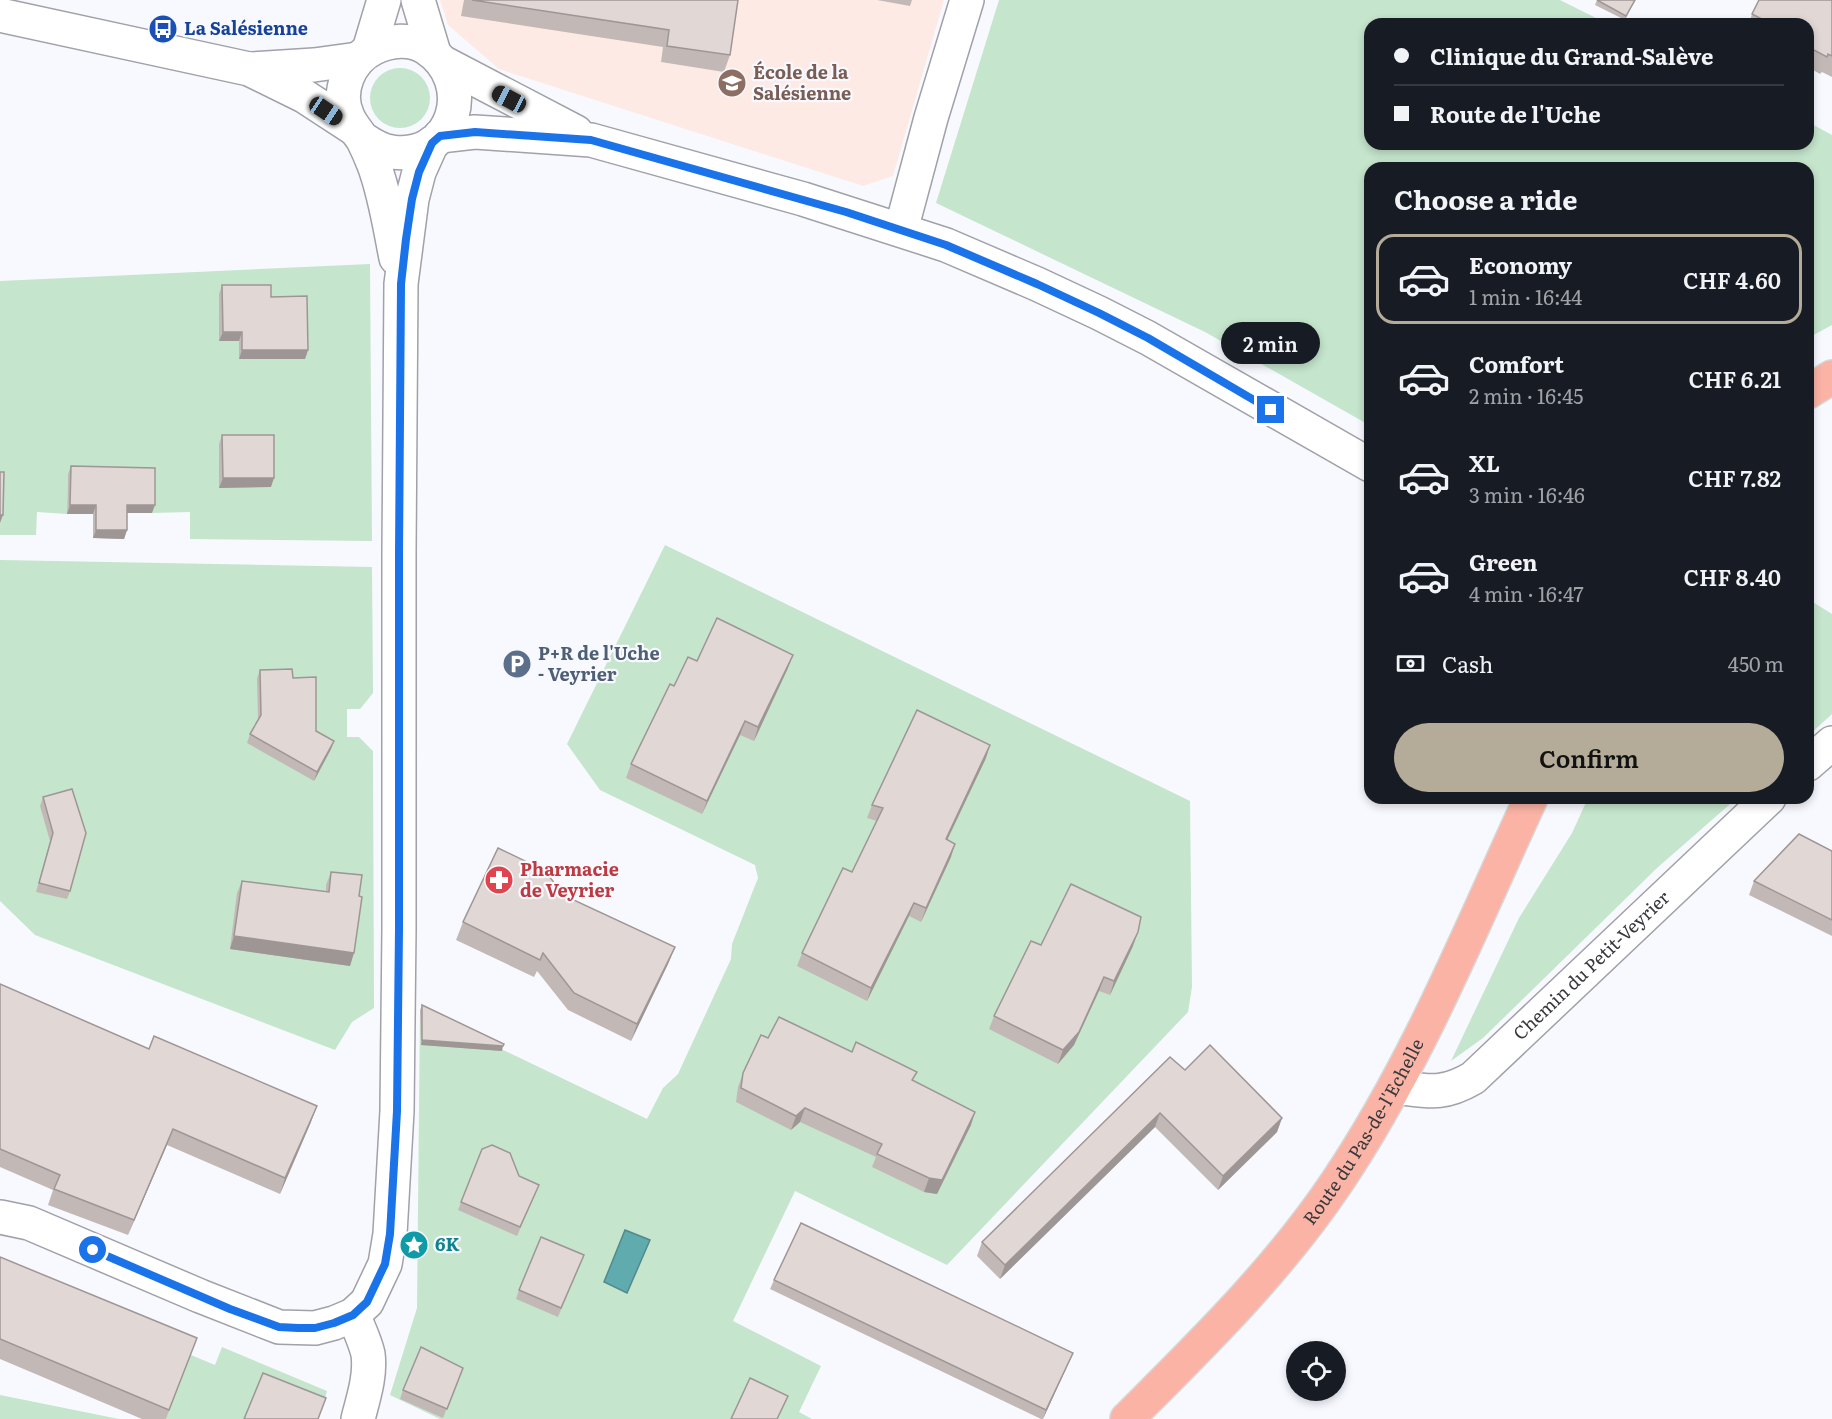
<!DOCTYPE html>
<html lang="en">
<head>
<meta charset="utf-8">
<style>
  :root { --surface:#171b24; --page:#242831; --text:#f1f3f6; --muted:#9ea1a6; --line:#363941; --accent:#b4ac98 }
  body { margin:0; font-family:Literata,serif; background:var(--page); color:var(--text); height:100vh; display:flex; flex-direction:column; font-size:22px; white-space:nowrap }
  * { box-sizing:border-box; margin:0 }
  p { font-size:20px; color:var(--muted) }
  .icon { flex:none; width:33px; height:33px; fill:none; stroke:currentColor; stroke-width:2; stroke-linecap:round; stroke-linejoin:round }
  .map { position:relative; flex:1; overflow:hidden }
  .drawer { position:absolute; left:1364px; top:162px; width:450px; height:642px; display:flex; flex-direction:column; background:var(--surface); border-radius:18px; box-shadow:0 3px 9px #0003 }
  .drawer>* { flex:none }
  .top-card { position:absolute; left:1364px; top:18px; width:450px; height:132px; border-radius:18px; box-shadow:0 3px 9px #0003; display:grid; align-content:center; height:132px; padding:0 30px; background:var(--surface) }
  .buttons { position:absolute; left:1286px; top:1341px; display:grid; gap:12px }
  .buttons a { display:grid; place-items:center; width:60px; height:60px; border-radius:50%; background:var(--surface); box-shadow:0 3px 9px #0003; font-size:30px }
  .end { position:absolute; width:27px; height:27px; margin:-14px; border:8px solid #1a73e8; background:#fff; box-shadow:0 0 0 3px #fff }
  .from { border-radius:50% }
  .bubble { position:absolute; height:42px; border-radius:21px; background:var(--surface); box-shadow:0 3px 9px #0003; font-size:20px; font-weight:600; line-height:42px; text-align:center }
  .car { position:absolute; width:18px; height:36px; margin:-18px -9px; border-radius:8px; box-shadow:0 0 4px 2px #0007; background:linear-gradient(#222 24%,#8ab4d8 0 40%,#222 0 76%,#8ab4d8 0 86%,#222 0) }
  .top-card b { display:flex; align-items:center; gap:21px; height:57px; font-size:22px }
  .top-card b+b { border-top:2px solid var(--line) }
  .top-card i { width:15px; height:15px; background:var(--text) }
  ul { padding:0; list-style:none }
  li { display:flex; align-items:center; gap:18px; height:90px; margin:0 12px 9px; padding:0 18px; border:3px solid transparent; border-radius:18px }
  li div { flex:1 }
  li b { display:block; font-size:22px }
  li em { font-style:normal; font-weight:600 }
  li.selected { border-color:var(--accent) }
  li>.icon { width:54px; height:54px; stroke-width:1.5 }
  h2 { padding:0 30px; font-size:27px; line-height:72px }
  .pay { display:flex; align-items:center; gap:15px; height:66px; padding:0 30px; font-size:22px }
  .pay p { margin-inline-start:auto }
  .cta { display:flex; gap:12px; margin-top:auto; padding:12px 30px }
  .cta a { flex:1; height:69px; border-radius:36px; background:var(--accent); color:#111; font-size:24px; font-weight:600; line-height:69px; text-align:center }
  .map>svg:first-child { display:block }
  .education { fill:#feeae4 }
  .green { fill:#c5e5cc }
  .water { fill:#5fabae; stroke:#53898c; stroke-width:1.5 }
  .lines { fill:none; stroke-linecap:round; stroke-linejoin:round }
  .minor-casing { stroke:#a0a1a9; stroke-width:36 }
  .major-casing { stroke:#d7d7d8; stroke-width:36 }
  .minor { stroke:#fff; stroke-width:33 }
  .major { stroke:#fab3a5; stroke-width:33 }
  .wall { fill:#c2b9b7 }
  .shaded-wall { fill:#9e9695 }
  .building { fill:#e1d7d5; stroke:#9e9695; stroke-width:1.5 }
  .route { stroke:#1a73e8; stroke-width:8 }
  .labels { text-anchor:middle; stroke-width:4.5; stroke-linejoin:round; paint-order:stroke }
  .transit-label { font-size:18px; font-weight:bold; fill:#164399; stroke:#f8f9fe; text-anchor:start }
  .education-label { font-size:18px; font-weight:bold; fill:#785e54; stroke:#f8f9fe; text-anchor:start }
  .service-label { font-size:18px; font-weight:bold; fill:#4e5e75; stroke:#f8f9fe; text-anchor:start }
  .health-label { font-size:18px; font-weight:bold; fill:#be3a42; stroke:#f8f9fe; text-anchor:start }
  .street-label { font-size:18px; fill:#38393c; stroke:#f8f9fe }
  .culture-label { font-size:18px; font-weight:bold; fill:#0d838f; stroke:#f8f9fe; text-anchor:start }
</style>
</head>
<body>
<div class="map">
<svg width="1832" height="1419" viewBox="0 0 1832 1419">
  <rect width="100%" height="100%" fill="#f8f9fe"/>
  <path class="education" d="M440,0H944L893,176L863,186L499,69L448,25Z"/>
  <g class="green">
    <path d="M999,0H1560L1608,24H1370V144H1808V122L1832,135V325L1808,338V168H1370L1369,425L1205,332L936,203Z"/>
    <circle cx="400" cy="98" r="30"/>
    <path d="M370,264L372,541L190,539V512L152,513L68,474L67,514L37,512L36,535H0V281Z"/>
    <path d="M665,545L1190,801L1192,987L1188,1012L947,1265L795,1191L733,1321L821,1366L799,1412L812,1419H440L390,1395L417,1308L420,1010L647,1119L663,1088L678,1074L731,959L732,944L758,878L755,865L600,790L567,744Z"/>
    <path d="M0,560L372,567L373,693L360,709H347V737H359L373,751L374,1008L352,1022L335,1050L35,935L0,901Z"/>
    <path d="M1808,599L1832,614V714L1808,736Z"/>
    <path d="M1588,798H1737L1657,868L1483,1038L1451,1061L1519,918L1572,833Z"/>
    <path d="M222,1347L327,1391L322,1410L245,1419H166L191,1355L215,1365Z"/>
    <path d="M0,1395L119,1419H0Z"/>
  </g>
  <path class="water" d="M625,1230L650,1240L627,1293L604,1282Z"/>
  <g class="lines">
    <g class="minor-casing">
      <g id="minor">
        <path d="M418,0L434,53"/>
        <path d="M0,15L249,69L304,96L353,128"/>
        <path d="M369,50L384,0"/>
        <path d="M444,63L576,132"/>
        <path d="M251,69L314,65L358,59"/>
        <path d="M440,136L475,132L591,140L803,199L946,245L1037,284L1099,313L1148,338L1370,465"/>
        <path d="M363,139C372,145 381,151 392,152C454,161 478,82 426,48C411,38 390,40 374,48C349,60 336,92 348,117C352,126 358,132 363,140C367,148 371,157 374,165C385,194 390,228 396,258"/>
        <path d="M901,230L931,118L967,0"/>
        <path d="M1808,764L1832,743"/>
        <path id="s1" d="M1395,1087C1429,1091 1442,1096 1473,1078L1769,798"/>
        <path d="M0,1217L29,1223L200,1296L279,1327L315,1328L334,1323L353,1315L367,1302L385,1264L390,1234L397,1111L399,929V553L401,284L412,199L419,172L432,143"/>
        <path d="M353,1315C359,1328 365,1341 368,1354C371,1376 363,1399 358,1419"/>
      </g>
    </g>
    <g class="major-casing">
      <g id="major">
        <path d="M1808,392L1832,377"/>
        <path id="s2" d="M1127,1419C1202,1344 1278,1270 1337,1182C1417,1063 1471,928 1531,798"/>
      </g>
    </g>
    <use href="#minor" class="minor"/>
    <use href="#major" class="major"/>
  </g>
  <g class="wall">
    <path d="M464,0H738L730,55L724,72L661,62L663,47L461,16Z"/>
    <path d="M877,0H912L910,6Z"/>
    <path d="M1597,0H1635L1625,20L1595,5Z"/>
    <path d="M1832,0V77L1822,72L1820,74L1808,67V24H1749L1752,14Z"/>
    <path d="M222,285L271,297L308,350L305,359H239V341H219V294Z"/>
    <path d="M222,435L271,487L219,488V444Z"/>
    <path d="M71,466L152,513H127V530L124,539L93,538V514H67L68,474Z"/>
    <path d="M697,661L788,668L754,741L740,735L702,814L626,778L631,764Z"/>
    <path d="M260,670L293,678L316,731L334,741L331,749L314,781L247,743L250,734L258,720L257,678Z"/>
    <path d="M986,758L947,840L951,857L921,922L909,916L867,1001L797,966L802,953L852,872L877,821L867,818L872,805Z"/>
    <path d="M43,797L70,891L67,899L36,892L50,841L40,806Z"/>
    <path d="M1832,851V936L1749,895L1754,881Z"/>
    <path d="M331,872L359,896L350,966L230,949L237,893L242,881L326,892V885Z"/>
    <path d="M565,896L675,947L668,964L631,1041L568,1010L537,971L534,977L456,940L463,922Z"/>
    <path d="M1133,946L1110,995L1099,991L1074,1045L1058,1064L989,1029L994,1016Z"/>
    <path d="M0,984L311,1122L280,1194L167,1145L128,1235L48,1205L53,1190L0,1167Z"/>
    <path d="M422,1005L502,1051L421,1045L420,1010Z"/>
    <path d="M768,1038L914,1081L971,1125L937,1194L924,1192L872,1167L876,1157L800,1122L791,1130L736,1102L738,1087L743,1073Z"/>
    <path d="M1185,1070L1282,1118L1277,1132L1218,1190L1155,1127L1000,1279L977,1256L982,1242Z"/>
    <path d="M482,1149L519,1176L536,1193L517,1236L458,1210Z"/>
    <path d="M584,1255L558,1317L516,1299L519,1290Z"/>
    <path d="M0,1257L191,1355L166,1419H142L0,1359Z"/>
    <path d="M774,1280L1069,1362L1043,1419H1041L770,1289Z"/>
    <path d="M463,1368L443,1418L400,1399L403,1390Z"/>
  </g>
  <g class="shaded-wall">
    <path d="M223,332H242L239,341H219Z"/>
    <path d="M242,350H308L305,359H239Z"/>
    <path d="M223,478H274L271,487L219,488Z"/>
    <path d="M70,505H96L93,514H67Z"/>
    <path d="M127,505H155L152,513H124Z"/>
    <path d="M0,515H3L0,523Z"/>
    <path d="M96,530H127L124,539L93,538Z"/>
    <path d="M793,655L788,668L754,741L758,727Z"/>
    <path d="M745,721L740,735L702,814L707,801Z"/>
    <path d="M334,741L331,749L314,781L317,772Z"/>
    <path d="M990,745L986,758L941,853L946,839Z"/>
    <path d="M955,844L951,857L921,922L926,908Z"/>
    <path d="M914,903L909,916L867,1001L871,988Z"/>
    <path d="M1138,932L1133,946L1110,995L1114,981Z"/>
    <path d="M234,936L354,953L350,966L230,949Z"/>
    <path d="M675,947L668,964L631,1041L637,1024Z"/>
    <path d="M1104,977L1099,991L1074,1045L1058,1064L1063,1050Z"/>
    <path d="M422,1040L503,1046L502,1051L421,1045Z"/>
    <path d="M317,1106L311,1122L280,1194L285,1178Z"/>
    <path d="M805,1108L800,1122L791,1130L796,1116Z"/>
    <path d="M975,1112L971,1125L937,1194L924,1192L929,1178Z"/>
    <path d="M1160,1113L1155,1127L1000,1279L1005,1265Z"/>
    <path d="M1282,1118L1277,1132L1218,1190L1223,1176Z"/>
    <path d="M173,1129L167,1145L128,1235L134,1220Z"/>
    <path d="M1073,1353L1069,1362L1043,1419L1046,1410Z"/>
  </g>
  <g class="building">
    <path d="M472,0H738L730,55L667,46L669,30Z"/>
    <path d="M1597,0H1635L1626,16Z"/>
    <path d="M1759,0H1832V56L1828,54L1827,57L1808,47V24H1771L1752,14Z"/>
    <path d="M222,285H271V297L307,296L308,350H242V332H223Z"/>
    <path d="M222,435H274V478H223Z"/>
    <path d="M71,466L155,468V505H127V530H96V505H70Z"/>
    <path d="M0,472H4L3,515H0Z"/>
    <path d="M717,618L793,655L758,727L745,721L707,801L631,764L670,684L674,686L688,657L697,661Z"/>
    <path d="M292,669L293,678L316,677V731L334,741L317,772L250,734L261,715L260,670Z"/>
    <path d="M917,710L990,745L946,839L955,844L926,908L914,903L871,988L802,953L843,868L852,872L883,808L872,805Z"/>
    <path d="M72,789L86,833L70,891L39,883L53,833L43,797Z"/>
    <path d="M1799,834L1832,851V920L1754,881Z"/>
    <path d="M498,848L544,870L565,896L675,947L637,1024L574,993L543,953L540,960L463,922Z"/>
    <path d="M331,872L362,875L359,896L362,897L354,953L234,936L242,881L329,892Z"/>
    <path d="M1071,884L1141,917L1138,932L1114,981L1104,977L1079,1032L1063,1050L994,1016L1031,941L1041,945Z"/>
    <path d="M0,984L149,1049L154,1036L317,1106L285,1178L173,1129L134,1220L54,1189L60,1175L0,1149Z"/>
    <path d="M422,1005L504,1044L503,1046L422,1040Z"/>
    <path d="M779,1017L852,1052L856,1042L917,1072L912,1080L975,1112L942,1180L929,1178L877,1154L882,1144L805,1108L796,1116L741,1088L743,1073L761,1035L768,1038Z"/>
    <path d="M1210,1045L1282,1118L1223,1176L1160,1113L1005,1265L982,1242L1170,1057L1185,1070Z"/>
    <path d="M492,1145L510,1153L519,1176L539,1185L520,1227L461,1202L482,1149Z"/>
    <path d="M801,1223L1073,1353L1046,1410L774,1280Z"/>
    <path d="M541,1237L584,1255L561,1308L519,1290Z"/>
    <path d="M0,1257L197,1338L169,1410L0,1339Z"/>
    <path d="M421,1347L463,1368L447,1409L403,1390Z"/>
    <path d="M263,1373L326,1398L318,1419H244Z"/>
    <path d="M750,1378L788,1396L777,1419H731Z"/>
  </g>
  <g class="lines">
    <path class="route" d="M93,1250L230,1309L279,1327L298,1328H315L334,1323L353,1315L367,1302L385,1264L390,1234L397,1111L399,929V553L401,284L406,239L412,199L419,172L432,143L440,136L475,132L591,140L846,212L946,245L1037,284L1099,313L1148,338L1271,410"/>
  </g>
  <defs>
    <g id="bus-disc" transform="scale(1.5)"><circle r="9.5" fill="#1a4fb4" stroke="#f8f9fe"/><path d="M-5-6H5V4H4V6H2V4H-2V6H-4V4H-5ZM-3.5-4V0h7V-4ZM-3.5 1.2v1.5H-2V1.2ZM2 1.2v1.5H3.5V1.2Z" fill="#fff"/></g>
    <g id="school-disc" transform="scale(1.5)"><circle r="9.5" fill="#8d6e63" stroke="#f8f9fe"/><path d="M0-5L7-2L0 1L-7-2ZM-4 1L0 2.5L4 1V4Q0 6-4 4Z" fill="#fff"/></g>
    <g id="parking-disc" transform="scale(1.5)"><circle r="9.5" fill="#5c6f8a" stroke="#f8f9fe"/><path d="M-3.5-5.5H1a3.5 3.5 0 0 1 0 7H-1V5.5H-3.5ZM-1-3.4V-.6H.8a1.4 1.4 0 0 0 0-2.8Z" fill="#fff"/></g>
    <g id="pharmacy-disc" transform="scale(1.5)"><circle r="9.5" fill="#e0444e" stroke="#f8f9fe"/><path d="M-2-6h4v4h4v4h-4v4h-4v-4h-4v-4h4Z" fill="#fff"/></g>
    <g id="sight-disc" transform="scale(1.5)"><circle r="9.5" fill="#0f9aa8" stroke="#f8f9fe"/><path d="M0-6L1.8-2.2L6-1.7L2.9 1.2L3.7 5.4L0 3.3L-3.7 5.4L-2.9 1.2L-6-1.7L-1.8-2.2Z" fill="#fff"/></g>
  </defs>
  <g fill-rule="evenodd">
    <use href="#bus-disc" x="163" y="29"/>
    <use href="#school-disc" x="732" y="83"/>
    <use href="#parking-disc" x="517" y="664"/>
    <use href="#pharmacy-disc" x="499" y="880"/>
    <use href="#sight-disc" x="414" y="1245"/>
  </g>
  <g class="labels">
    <g class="transit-label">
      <text x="184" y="35">La Salésienne</text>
    </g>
    <g class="education-label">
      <text x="753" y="79">École de la<tspan x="753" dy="21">Salésienne</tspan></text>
    </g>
    <g class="service-label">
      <text x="538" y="660">P+R de l'Uche<tspan x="538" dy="21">- Veyrier</tspan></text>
    </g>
    <g class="health-label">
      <text x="520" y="876">Pharmacie<tspan x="520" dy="21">de Veyrier</tspan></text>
    </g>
    <g class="street-label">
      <text dy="6" stroke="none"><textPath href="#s1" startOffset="244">Chemin du Petit-Veyrier</textPath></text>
      <text dy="6" stroke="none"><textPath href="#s2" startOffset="374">Route du Pas-de-l'Echelle</textPath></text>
    </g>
    <g class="culture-label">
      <text x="435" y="1251">6K</text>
    </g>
  </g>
</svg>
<div class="buttons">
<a><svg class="icon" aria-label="locate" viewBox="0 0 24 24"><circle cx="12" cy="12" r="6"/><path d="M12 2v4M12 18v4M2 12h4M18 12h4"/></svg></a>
</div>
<i class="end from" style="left:93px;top:1250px"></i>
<i class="end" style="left:1271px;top:410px"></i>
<div class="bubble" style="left:1221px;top:322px;width:99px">2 min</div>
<i class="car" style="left:509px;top:99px;rotate:298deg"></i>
<i class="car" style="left:326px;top:111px;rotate:124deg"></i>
<div class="top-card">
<b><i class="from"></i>Clinique du Grand-Salève</b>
<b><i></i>Route de l'Uche</b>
</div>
<section class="drawer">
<h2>Choose a ride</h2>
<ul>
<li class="selected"><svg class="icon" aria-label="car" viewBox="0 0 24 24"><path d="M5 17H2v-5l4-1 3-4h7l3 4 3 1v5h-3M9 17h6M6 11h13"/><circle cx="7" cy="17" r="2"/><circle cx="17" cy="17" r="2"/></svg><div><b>Economy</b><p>1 min · 16:44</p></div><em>CHF 4.60</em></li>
<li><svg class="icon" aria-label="car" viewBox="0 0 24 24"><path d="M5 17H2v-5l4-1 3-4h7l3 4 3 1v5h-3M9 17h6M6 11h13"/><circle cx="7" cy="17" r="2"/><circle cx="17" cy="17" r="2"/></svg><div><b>Comfort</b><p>2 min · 16:45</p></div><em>CHF 6.21</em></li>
<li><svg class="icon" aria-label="car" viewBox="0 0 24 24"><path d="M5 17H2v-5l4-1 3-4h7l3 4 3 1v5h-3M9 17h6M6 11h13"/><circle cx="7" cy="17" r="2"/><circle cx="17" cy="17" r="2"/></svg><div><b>XL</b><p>3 min · 16:46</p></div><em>CHF 7.82</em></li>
<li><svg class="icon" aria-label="car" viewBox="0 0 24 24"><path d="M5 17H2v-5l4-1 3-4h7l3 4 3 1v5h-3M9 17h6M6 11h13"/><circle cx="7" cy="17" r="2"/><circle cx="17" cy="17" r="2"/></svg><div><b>Green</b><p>4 min · 16:47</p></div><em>CHF 8.40</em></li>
</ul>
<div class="pay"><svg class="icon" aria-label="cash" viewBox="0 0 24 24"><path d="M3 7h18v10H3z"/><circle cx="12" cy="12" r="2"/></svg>Cash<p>450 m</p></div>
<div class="cta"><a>Confirm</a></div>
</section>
</div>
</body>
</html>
